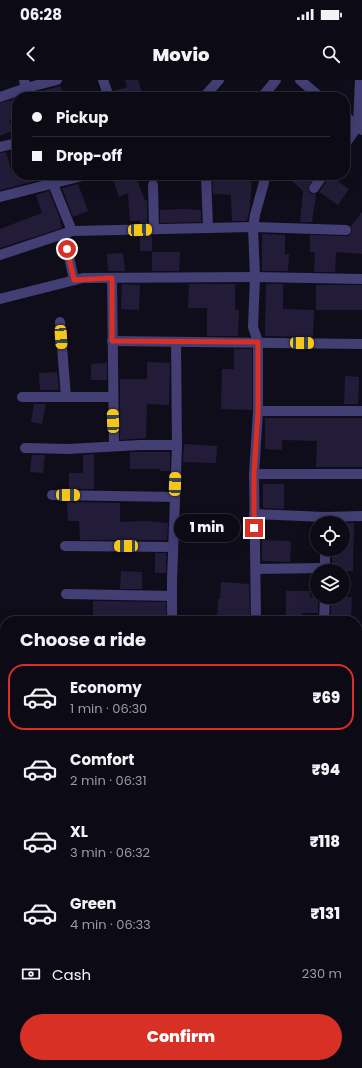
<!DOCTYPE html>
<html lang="en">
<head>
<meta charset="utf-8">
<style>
  :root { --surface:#0c0a14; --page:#15131d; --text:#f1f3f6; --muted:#9a9aa0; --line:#2c2b34; --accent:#d93025 }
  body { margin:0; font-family:Poppins,sans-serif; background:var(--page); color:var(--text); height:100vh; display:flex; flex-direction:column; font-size:15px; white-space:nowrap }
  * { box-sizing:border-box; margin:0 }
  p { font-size:13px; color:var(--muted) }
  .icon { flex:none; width:22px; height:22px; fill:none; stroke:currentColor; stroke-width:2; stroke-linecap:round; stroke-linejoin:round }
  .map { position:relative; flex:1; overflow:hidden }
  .panel { position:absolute; left:0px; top:536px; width:362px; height:452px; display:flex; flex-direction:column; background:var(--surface); border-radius:16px 16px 0 0; box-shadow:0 4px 16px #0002,0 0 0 1px var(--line) }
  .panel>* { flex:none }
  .guide { position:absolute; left:12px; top:12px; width:338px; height:88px; border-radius:16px; box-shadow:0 4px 16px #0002,0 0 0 1px var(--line); display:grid; align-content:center; height:88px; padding:0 20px; background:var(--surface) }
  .fabs { position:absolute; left:310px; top:436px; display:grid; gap:8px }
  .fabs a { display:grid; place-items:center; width:40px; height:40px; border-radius:50%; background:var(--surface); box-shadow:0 4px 16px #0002,0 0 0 1px var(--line); font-size:20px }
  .end { position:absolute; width:18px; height:18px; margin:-9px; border:5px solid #d93025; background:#fff; box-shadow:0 0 0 2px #fff }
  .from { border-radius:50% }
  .bubble { position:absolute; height:28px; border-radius:14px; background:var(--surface); box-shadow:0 4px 16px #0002,0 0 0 1px var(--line); font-size:13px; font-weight:800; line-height:28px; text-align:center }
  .car { position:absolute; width:12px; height:24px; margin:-12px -6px; border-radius:5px; box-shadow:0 0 3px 1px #0007; background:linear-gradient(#f5c518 24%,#345 0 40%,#f5c518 0 76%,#345 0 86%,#f5c518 0) }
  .guide b { display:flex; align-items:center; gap:14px; height:38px; font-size:15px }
  .guide b+b { border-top:1px solid var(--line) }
  .guide i { width:10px; height:10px; background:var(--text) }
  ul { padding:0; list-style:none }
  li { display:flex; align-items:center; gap:12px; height:66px; margin:0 8px 6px; padding:0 12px; border:2px solid transparent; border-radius:16px }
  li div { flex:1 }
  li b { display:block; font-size:15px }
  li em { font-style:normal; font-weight:800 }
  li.active { border-color:var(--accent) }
  li>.icon { width:36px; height:36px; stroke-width:1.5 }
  h2 { padding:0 20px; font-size:18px; line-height:48px }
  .pay { display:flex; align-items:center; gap:10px; height:44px; padding:0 20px; font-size:15px }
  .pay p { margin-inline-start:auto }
  .button { display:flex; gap:8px; margin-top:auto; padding:8px 20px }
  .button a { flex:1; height:46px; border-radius:24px; background:var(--accent); color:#fff; font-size:16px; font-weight:800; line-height:46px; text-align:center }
  .status { display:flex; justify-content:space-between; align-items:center; height:28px; padding:0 20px; background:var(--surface); direction:ltr }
  .status svg { height:11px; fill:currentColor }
  header { display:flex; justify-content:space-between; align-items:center; height:52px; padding:0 20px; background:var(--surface); font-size:18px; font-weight:800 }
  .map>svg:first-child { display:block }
  .building { fill:#231c38 }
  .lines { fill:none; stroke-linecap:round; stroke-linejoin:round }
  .minor { stroke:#433e73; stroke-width:10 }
  .route { stroke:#d93025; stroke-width:5 }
</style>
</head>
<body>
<div class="status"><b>06:28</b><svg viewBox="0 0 49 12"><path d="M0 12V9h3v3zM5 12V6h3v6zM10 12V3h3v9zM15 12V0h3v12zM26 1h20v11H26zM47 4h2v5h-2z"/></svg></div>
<header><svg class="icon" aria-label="back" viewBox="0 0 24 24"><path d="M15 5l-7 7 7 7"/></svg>Movio<svg class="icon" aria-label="search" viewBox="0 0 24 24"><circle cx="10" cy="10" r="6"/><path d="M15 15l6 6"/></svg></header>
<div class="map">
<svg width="362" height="988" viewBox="0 0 362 988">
  <rect width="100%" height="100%" fill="#100d1a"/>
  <g class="building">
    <path d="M125,0H138L143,17H115L114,11L127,7Z"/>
    <path d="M60,6L65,17H34V13Z"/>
    <path d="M12,20L17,31V37L9,40L13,50L0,56V23Z"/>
    <path d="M6,72L11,89L15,88L17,95H44V99L0,110V73Z"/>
    <path d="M111,95H135L145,120H147V143H140V141H130L128,113L119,117Z"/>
    <path d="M212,95H252L250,128L247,141H232L231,115L213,114Z"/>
    <path d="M297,95H315L308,108L310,113L316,114L312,142H300L303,111L292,101Z"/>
    <path d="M329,95L349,109L338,125L319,112L328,99Z"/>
    <path d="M78,104L88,131L73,137L62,108Z"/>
    <path d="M49,111L61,141L60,142L62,148L0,168V149L42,133L36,115Z"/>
    <path d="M183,129L201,130V142L160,143V130Z"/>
    <path d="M362,132V174L336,172L335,192H314L315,172H310V155L349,156L352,151L351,146Z"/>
    <path d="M262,154L285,155V174H289L288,191H262Z"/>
    <rect x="140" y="156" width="12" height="15"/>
    <path d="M152,172H180L179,191H152Z"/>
    <path d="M123,173L125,191H108L107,174Z"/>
    <path d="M122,204L140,205L139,230L121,229Z"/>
    <path d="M189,204H235V230H239L238,256H207V228H188Z"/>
    <path d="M266,204H283V229L314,230L313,257L265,256Z"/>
    <rect x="316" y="205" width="46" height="25"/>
    <path d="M234,269H252V330L221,329L222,289H234Z"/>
    <path d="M147,282L170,283L169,325L147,324L146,358L120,360V299H147Z"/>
    <path d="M107,283V300H91V284Z"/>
    <path d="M57,292L59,310H40L39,293Z"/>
    <path d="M345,296L359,297L358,324H344Z"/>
    <path d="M34,324H46L42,344L31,342Z"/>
    <path d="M265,338H362V387H316L317,361L282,360V370L265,369Z"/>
    <path d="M184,364L217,366L216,383L183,382Z"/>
    <path d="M130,372H170V391H160V389H130Z"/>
    <path d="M94,374V409H69V393H83V375Z"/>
    <path d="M32,375H45L43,393L30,392Z"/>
    <path d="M263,404H284V429L263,428Z"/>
    <path d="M67,422L120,423V442L146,441L168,443L167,460H80L79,441H68Z"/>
    <path d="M343,443H354L353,491H332V469H343Z"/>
    <path d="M262,460L291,461L290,482L262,481Z"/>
    <rect x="155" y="473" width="11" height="20"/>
    <path d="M121,491L142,492V509H120Z"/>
    <path d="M221,502L249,504L250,541H217L218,519H220Z"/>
    <path d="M286,511H310V517H318V533H302V541H286Z"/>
    <path d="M331,517H352L351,541L331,540Z"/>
    <path d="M93,521L166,522V541H93Z"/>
  </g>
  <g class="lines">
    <g class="minor">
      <path d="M24,0L28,17"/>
      <path d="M103,0L109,17"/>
      <path d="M300,0L320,17"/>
      <path d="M0,17L26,8L57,0"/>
      <path d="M204,17L219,0"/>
      <path d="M262,17L276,0"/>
      <path d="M345,36L362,50"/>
      <path d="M345,64L358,46L360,0"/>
      <path d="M0,67L17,63"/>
      <path d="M206,95L208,148"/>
      <path d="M153,105L154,149"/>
      <path d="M314,108L323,95"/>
      <path d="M0,117L86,95"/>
      <path d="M72,151L253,147L346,150"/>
      <path d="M64,154L74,200"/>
      <path d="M0,175L72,151L53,104L50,95"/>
      <path d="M112,198L114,366"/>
      <path d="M0,219L83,198L255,197L362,199"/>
      <path d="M60,242L66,317"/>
      <path d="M112,261L362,264"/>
      <path d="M176,262L177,365"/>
      <path d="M22,317H112"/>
      <path d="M258,331H362"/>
      <path d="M25,368L68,369L140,365H177L172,500V541"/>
      <path d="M254,394H362"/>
      <path d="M52,415L175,417"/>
      <path d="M254,434L325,437L362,436"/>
      <path d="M65,466L173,467"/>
      <path d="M256,489L325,488"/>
      <path d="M325,491V469"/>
      <path d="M66,514L172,516"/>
      <path d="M256,541L254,394L258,331V262L253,247L255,197L253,147L255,135L266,95"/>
      <path d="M324,541L325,517"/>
      <path d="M357,569H362"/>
      <path d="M359,612L362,751"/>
      <path d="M357,831H362"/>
      <path d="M357,872H362"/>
      <path d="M0,891H5"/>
      <path d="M357,923H362"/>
      <path d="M0,944L5,943"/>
      <path d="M357,975H362"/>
      <path d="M299,983L300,988"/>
      <path d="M253,988L254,983"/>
    </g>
  </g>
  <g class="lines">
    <path class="route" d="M67,169L74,200L112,198V261L258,262V331L254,394V448"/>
  </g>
</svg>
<div class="fabs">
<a><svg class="icon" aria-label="locate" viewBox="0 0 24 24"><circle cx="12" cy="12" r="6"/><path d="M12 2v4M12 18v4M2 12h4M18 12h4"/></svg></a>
<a><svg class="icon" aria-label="layers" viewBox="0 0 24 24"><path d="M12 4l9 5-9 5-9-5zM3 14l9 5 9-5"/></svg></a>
</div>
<i class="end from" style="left:67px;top:169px"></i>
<i class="end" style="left:254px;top:448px"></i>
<div class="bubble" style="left:174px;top:434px;width:66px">1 min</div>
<i class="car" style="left:140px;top:150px;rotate:88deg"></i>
<i class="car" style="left:61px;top:257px;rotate:176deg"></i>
<i class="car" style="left:302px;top:263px;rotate:91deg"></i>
<i class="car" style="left:113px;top:341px;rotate:358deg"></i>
<i class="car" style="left:175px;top:404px;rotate:2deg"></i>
<i class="car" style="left:68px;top:415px;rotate:91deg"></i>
<i class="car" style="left:126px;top:466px;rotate:270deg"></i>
<div class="guide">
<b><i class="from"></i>Pickup</b>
<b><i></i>Drop-off</b>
</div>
<section class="panel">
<h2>Choose a ride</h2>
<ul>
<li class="active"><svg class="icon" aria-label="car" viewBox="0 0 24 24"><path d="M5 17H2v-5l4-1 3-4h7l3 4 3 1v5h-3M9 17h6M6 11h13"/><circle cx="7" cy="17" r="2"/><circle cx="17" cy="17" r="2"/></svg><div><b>Economy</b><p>1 min · 06:30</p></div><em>₹69</em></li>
<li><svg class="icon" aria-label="car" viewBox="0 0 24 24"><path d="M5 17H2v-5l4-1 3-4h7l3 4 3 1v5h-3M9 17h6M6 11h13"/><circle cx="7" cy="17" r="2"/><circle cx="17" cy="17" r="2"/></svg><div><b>Comfort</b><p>2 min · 06:31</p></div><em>₹94</em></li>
<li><svg class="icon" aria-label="car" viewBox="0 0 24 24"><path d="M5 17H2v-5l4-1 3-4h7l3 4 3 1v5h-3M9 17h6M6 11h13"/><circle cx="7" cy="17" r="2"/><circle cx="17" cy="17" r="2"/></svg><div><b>XL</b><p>3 min · 06:32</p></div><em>₹118</em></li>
<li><svg class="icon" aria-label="car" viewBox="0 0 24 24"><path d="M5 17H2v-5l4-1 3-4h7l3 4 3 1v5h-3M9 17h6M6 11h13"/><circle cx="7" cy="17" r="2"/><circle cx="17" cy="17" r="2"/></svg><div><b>Green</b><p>4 min · 06:33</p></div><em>₹131</em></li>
</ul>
<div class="pay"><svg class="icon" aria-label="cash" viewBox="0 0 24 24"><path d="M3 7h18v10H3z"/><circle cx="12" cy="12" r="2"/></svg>Cash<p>230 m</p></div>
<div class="button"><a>Confirm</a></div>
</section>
</div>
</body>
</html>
